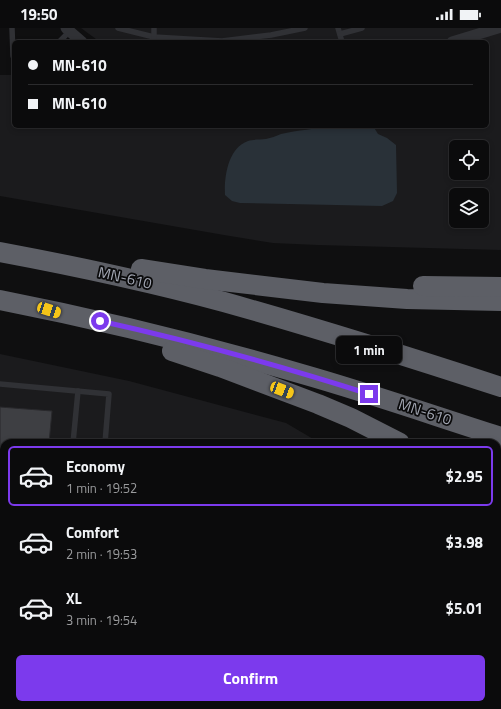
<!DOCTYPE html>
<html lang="en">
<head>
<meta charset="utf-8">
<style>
  :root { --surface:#0b0b0c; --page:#19191a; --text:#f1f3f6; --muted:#9a9b9d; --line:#2b2b2d; --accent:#7c3aed }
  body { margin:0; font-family:"Titillium Web",sans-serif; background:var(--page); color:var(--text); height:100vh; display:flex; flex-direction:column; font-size:15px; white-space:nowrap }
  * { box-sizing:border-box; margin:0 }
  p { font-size:13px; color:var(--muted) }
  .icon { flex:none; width:22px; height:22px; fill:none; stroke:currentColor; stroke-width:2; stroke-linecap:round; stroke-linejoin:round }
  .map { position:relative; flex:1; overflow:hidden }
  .panel { position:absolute; left:0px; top:411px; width:501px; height:270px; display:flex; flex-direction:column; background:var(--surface); border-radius:12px 12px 0 0; box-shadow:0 2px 6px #0003,0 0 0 1px var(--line) }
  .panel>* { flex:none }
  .hud { position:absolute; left:12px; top:12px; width:477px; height:88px; border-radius:6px; box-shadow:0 2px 6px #0003,0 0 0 1px var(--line); display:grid; align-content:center; height:88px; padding:0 16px; background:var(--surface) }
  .tools { position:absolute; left:449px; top:112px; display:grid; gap:8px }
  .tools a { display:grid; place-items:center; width:40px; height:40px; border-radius:6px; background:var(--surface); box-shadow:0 2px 6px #0003,0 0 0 1px var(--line); font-size:20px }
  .end { position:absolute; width:18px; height:18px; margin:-9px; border:5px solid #7c3aed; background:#fff; box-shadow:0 0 0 2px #fff }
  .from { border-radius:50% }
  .bubble { position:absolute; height:28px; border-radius:6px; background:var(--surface); box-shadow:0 2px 6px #0003,0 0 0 1px var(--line); font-size:13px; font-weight:700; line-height:28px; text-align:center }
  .car { position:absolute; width:12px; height:24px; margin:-12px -6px; border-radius:5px; box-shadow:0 0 3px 1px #0007; background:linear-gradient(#f5c518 24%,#345 0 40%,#f5c518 0 76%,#345 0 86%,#f5c518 0) }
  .hud b { display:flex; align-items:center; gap:14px; height:38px; font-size:15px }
  .hud b+b { border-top:1px solid var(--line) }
  .hud i { width:10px; height:10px; background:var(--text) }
  ul { padding:7px 0 0; list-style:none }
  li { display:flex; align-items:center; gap:12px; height:60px; margin:0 8px 6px; padding:0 8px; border:2px solid transparent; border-radius:6px }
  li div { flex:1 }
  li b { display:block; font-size:15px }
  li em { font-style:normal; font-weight:700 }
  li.on { border-color:var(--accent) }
  li>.icon { width:36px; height:36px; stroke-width:1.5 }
  .primary-button { display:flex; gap:8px; margin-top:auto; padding:8px 16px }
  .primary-button a { flex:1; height:46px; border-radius:6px; background:var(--accent); color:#fff; font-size:16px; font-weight:700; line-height:46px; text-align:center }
  .status { display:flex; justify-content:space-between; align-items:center; height:28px; padding:0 20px; background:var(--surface); direction:ltr }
  .status svg { height:11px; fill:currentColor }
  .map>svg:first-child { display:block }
  .built { fill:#1b1b1d; fill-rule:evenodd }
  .water { fill:#293138 }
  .building { fill:#3e3f43; stroke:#29292c }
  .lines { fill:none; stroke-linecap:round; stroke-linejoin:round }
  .path { stroke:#36383c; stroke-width:2; stroke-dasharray:2 3; stroke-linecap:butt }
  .service { stroke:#303135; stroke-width:5.5 }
  .minor { stroke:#303135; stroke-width:11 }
  .motorway { stroke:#5d5f66; stroke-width:20 }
  .route { stroke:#7c3aed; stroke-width:5 }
  .labels { text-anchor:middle; stroke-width:3.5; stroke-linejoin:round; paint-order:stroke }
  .street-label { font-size:15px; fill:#a1a5b1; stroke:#0a0a0b }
</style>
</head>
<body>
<div class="status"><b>19:50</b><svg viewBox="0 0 49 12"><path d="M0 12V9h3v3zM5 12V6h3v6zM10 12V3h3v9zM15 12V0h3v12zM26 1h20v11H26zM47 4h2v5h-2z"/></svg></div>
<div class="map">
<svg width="501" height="681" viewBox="0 0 501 681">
  <rect width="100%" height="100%" fill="#0f0f10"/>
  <g class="built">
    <path d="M81,0H501V222L318,217L273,215L224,207L0,168V47H14V98H487V14H100ZM456,119H482V145H456ZM456,167H482V193H456Z"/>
    <path d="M0,326L129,353L286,395L320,415H4V677H497V533L501,536V681H0Z"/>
  </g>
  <path class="water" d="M333,98H373L378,106L387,110L396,117L397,165L393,173L382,178L240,175L232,173L225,167C224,149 228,120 248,113C253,111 260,112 266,111C271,110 276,108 281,106C297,102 316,101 333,98Z"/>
  <path class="building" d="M0,379L52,383L49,415H4V505H0Z"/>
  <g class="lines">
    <g class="path">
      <path d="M0,638L4,640"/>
      <path d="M80,677L87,681"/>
    </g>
    <g class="service">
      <path d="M12,0L13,28H14"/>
      <path d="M118,0L154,9L222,13L271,7L305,0"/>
      <path d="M338,0L342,14"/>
      <path d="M340,6L362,0"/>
      <path d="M59,14L70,3"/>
      <path d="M154,14V0"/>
      <path d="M0,356L109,366L105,415"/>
      <path d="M73,415L78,363"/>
      <path d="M0,529H4"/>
      <path d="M0,561H4"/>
      <path d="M0,595L4,596"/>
    </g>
    <g class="minor">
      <path d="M66,0L82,14"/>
      <path d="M452,14L498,0"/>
      <path d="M0,658L4,659"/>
      <path d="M43,677L52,681"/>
    </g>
    <g class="motorway">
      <path d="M0,224C75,238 150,254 224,274C317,300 409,329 501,359"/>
      <path d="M141,241L205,251L323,265L407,271L501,273"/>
      <path d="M423,258L501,259"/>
      <path d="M0,272C102,292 203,317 302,346C369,365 435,388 501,409"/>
      <path d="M172,323L220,339L318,376L351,390L400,415"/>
      <path d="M497,480L501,483"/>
    </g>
  </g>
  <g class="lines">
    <path class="route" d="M100,293C191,313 281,338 369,366"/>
  </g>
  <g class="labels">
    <g class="street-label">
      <text transform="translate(125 250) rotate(13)" y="5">MN-610</text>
      <text transform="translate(425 384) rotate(18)" y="5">MN-610</text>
    </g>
  </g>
</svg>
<div class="tools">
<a><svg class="icon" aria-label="locate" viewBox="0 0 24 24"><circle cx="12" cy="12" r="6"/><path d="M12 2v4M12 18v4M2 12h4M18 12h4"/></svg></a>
<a><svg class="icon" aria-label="layers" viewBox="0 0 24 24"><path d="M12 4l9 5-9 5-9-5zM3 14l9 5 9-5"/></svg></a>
</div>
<i class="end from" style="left:100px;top:293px"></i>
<i class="end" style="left:369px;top:366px"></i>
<div class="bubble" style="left:336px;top:308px;width:66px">1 min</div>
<i class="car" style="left:49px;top:282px;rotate:108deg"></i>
<i class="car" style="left:282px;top:362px;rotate:111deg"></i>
<div class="hud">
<b><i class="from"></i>MN-610</b>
<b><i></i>MN-610</b>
</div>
<section class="panel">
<ul>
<li class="on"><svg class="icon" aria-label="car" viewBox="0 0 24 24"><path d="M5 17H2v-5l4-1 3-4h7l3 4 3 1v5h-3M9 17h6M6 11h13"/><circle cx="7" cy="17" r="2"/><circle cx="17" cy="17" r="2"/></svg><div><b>Economy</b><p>1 min · 19:52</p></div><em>$2.95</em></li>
<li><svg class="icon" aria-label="car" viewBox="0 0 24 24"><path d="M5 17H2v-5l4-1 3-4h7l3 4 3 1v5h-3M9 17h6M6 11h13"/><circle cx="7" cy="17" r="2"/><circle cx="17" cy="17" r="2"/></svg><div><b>Comfort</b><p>2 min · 19:53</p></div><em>$3.98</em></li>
<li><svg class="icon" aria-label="car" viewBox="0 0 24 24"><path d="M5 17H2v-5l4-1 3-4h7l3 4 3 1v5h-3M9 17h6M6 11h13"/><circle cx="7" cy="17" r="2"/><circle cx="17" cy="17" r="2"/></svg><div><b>XL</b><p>3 min · 19:54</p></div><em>$5.01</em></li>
</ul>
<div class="primary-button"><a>Confirm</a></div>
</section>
</div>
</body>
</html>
